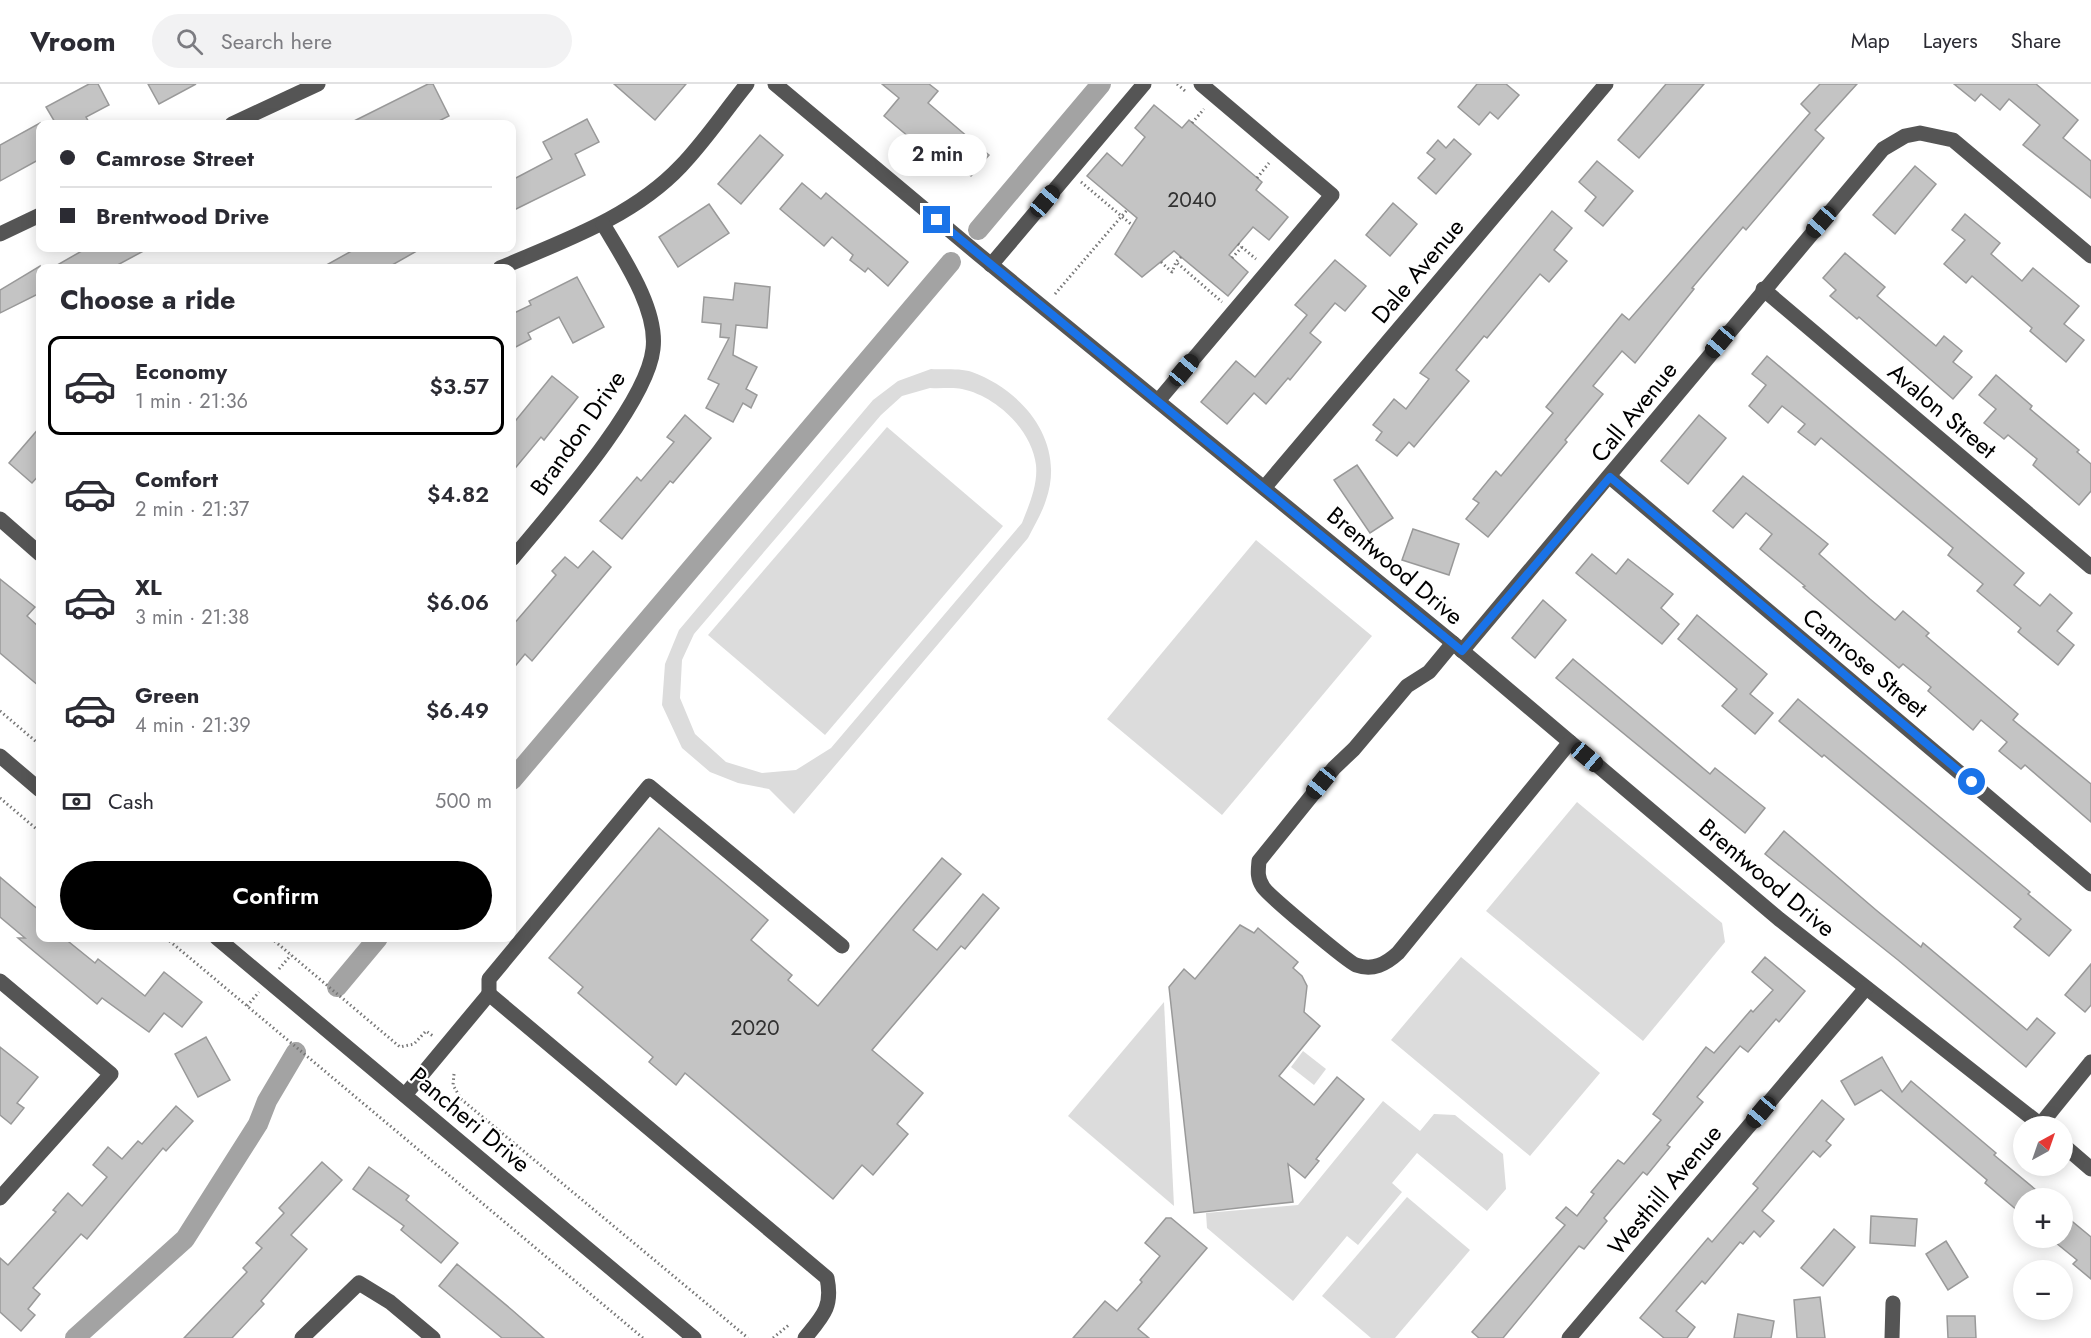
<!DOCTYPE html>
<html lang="en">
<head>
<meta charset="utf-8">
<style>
  :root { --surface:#fff; --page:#f2f2f3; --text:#2b2b33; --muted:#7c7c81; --line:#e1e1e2; --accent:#000 }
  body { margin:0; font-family:Jost,sans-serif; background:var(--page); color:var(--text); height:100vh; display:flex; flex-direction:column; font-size:22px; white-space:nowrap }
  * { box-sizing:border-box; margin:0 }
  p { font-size:20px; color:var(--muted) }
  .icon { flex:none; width:33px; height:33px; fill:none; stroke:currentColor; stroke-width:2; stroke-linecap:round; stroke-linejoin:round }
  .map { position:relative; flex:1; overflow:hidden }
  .drawer { position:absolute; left:36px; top:180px; width:480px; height:678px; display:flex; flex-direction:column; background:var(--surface); border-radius:12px; box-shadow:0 3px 15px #0003 }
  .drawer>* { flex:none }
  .banner { position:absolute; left:36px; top:36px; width:480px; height:132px; border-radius:12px; box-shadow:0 3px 15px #0003; display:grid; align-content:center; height:132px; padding:0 24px; background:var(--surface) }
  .needle { width:39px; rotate:40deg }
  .tools { position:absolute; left:2013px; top:1032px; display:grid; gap:12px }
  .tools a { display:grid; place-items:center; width:60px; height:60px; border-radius:50%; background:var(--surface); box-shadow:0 3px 15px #0003; font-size:30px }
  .end { position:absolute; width:27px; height:27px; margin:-14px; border:8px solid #1a73e8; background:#fff; box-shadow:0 0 0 3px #fff }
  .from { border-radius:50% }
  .bubble { position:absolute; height:42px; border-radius:21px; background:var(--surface); box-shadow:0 3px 15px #0003; font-size:20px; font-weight:600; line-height:42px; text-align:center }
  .car { position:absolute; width:18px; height:36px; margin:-18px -9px; border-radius:8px; box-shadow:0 0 4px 2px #0007; background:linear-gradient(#222 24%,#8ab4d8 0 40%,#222 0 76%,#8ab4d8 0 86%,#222 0) }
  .banner b { display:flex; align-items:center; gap:21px; height:57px; font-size:22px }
  .banner b+b { border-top:2px solid var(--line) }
  .banner i { width:15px; height:15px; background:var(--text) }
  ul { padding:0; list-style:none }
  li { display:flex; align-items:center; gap:18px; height:99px; margin:0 12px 9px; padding:0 12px; border:3px solid transparent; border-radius:12px }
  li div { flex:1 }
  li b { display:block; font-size:22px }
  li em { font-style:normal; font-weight:600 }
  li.active { border-color:var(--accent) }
  li>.icon { width:54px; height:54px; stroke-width:1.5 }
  h2 { padding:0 24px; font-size:27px; line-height:72px }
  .pay { display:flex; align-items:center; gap:15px; height:66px; padding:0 24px; font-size:22px }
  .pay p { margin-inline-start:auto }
  .primary-button { display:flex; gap:12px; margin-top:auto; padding:12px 24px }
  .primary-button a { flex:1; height:69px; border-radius:36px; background:var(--accent); color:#fff; font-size:24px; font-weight:600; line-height:69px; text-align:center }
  header { display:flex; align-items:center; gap:36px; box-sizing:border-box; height:84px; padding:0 30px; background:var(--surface); border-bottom:2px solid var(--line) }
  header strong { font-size:28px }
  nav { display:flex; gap:33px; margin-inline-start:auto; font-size:21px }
  .search { width:420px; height:54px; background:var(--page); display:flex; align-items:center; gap:15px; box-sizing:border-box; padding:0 21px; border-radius:33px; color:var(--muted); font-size:22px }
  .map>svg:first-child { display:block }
  .green { fill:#dcdcdc; fill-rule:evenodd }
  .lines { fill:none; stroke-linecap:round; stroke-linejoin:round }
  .canal { stroke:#a3a3a3; stroke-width:20 }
  .building { fill:#c4c4c4; stroke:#999; stroke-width:1.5 }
  .path { stroke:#777; stroke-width:3; stroke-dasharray:1.5 3; stroke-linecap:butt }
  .minor { stroke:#555; stroke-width:15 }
  .route { stroke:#1a73e8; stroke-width:8 }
  .labels { text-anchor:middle; stroke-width:4.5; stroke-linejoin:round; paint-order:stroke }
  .number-label { font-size:21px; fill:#313131 }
  .street-label { font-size:24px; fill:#000; stroke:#fff }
</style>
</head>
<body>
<header>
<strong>Vroom</strong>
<div class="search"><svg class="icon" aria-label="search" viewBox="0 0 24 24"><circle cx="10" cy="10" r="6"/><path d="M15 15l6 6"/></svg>Search here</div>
<nav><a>Map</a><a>Layers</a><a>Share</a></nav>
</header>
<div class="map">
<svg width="2091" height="1254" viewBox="0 0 2091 1254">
  <rect width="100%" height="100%" fill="#fff"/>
  <g class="green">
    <path d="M931,285C943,286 960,284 972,288C1024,307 1066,359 1046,416C1042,429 1034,442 1028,454L794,730L769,705L738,699L710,688L682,664L662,621L665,580L679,546L873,316L898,297ZM930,304C940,305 952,303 962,305C996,312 1032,346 1036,381C1038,401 1029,421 1022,439L831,664L796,686L762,689L726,678L695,650L680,614L682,576L694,550L881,331L902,312Z"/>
    <path d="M887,343L1003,442L825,651L708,551Z"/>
    <path d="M1256,456L1372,552L1222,731L1107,635Z"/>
    <path d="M1577,718L1722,839L1725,858L1643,957L1486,827Z"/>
    <path d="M1461,873L1600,989L1530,1072L1391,956Z"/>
    <path d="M1164,918L1174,1122L1068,1032Z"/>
    <path d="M1303,967L1326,985L1314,1001L1291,983Z"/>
    <path d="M1383,1017L1420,1047L1434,1030L1455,1031L1503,1070L1506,1105L1487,1127L1417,1069L1392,1099L1402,1108L1358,1161L1347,1152L1293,1217L1207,1144L1206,1129L1298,1121Z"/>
    <path d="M1407,1113L1470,1166L1395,1254H1371L1322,1212Z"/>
  </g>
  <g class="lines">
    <g class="canal">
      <path d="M978,146L1101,0"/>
      <path d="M512,696L951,178"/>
      <path d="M337,903L378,854"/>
      <path d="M75,1254L185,1155L258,1040L267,1017L296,968"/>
    </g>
  </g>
  <g class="building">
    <path d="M89,0H98L109,21L86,33L90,40H56L46,23Z"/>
    <path d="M148,0H196L159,20Z"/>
    <path d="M428,0H433L449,32L433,40H348Z"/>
    <path d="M614,0H686L655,36Z"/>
    <path d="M882,0H929L938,7L928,19L989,71L971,92L948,73L941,80L884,32L899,14Z"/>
    <path d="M1477,0H1506L1519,11L1498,35L1490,28L1479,41L1458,23Z"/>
    <path d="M1666,0H1704L1639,74L1618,56Z"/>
    <path d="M1820,0H1857L1815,46L1824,54L1746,146L1743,143L1692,204L1694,205L1635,279L1622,267L1593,302L1603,310L1565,356L1567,358L1488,453L1466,435L1479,419L1473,415L1496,387L1501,392L1553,329L1546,323L1622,230L1629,236L1810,29L1801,20Z"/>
    <path d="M1954,0H2036L2078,36L2063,54L2091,77V114L2023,61L2040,41L2009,15L2000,26L1981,10L1975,17Z"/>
    <path d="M1154,21L1182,44L1189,36L1262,98L1256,106L1288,133L1269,156L1253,143L1229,171L1248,188L1228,212L1174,167L1142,193L1115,170L1137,134L1087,92L1107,69L1122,82L1145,53L1135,44Z"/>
    <path d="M587,35L599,58L575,70L585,91L512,127V96L552,75L543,58Z"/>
    <path d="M40,39V75L0,97V61Z"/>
    <path d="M760,51L783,71L741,120L718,100Z"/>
    <path d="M1454,55L1471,70L1436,110L1418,94L1435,75L1427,69L1438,56L1446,64Z"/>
    <path d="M1597,77L1633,107L1603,142L1585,127L1596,113L1579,98Z"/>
    <path d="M1915,82L1936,100L1895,150L1873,131Z"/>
    <path d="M802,99L821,115L826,109L908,178L888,202L868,184L865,188L850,176L853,171L832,153L824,162L780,125Z"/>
    <path d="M1393,119L1417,140L1390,172L1366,151Z"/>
    <path d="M709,120L729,149L678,183L659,153Z"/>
    <path d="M1552,127L1572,144L1554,166L1567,177L1549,198L1540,190L1487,254L1484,252L1456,286L1469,297L1414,363L1409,358L1397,372L1376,356L1382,348L1373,341L1394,315L1406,325L1429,295L1420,289Z"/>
    <path d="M1965,130L2000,159L1991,170L2022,197L2033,184L2079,222L2064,240L2084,256L2066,278L2030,247L2032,244L1972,192L1966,199L1944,180L1965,156L1952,146Z"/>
    <path d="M87,164H149L112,184H52Z"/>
    <path d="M357,164H422L387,184H321Z"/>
    <path d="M1845,169L1885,203L1877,212L1936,262L1944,252L1962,267L1953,278L1972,293L1953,315L1859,233L1857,235L1830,212L1836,206L1823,194Z"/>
    <path d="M1335,176L1366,202L1345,227L1335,219L1310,249L1321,258L1290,296L1288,294L1266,320L1254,309L1227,340L1201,318L1236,277L1255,293L1307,231L1295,221Z"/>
    <path d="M40,182V209L0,229V206Z"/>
    <path d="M577,193L604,243L573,259L559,233L528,249L531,255L512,265V230L531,221L529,217Z"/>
    <path d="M735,199L770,203L767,244L736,241L733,271L757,283L746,305L757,311L751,324L743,319L733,338L706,324L719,300L708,295L729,254L720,253L721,240L702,238L704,213L733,216Z"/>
    <path d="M1767,272L2024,489L2014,501L2040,522L2050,510L2072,529L2057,547L2074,561L2058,581L2018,548L2021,544L1977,507L1983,500L1948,471L1953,464L1821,354L1815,361L1798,348L1805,340L1782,322L1768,339L1749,322L1766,301L1752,290Z"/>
    <path d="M1996,291L2032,322L2030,325L2079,366L2077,368L2091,380V407L2079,421L2033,381L2037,375L2008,351L2004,355L1984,339L1996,325L1979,311Z"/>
    <path d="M552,292L578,313L544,356L541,353L512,388V341Z"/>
    <path d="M685,331L711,354L673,399L670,397L622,455L600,437L637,393L641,397L674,358L667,353Z"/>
    <path d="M1699,331L1726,354L1688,400L1661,377Z"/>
    <path d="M40,343V390L32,399L9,379Z"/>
    <path d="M1357,381L1393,434L1370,449L1334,396Z"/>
    <path d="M1743,392L1828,460L1819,470L1870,515L1895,536L1903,527L1929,549L1926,552L2018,630L2013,636L2091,700V738L2025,681L2021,685L1999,667L2007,658L1981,636L1973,646L1928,607L1931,603L1903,580L1899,584L1803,503L1805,502L1760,465L1772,450L1746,429L1733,444L1713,427Z"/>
    <path d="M1413,445L1459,460L1449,491L1402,476Z"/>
    <path d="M593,467L611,483L532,577L525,570L512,586V542L556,491L552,487L565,473L578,484Z"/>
    <path d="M1592,470L1616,490L1628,475L1673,510L1661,524L1679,540L1662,560L1576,489Z"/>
    <path d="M0,495L35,523L27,532L40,544V603L0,569Z"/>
    <path d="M1543,516L1566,536L1535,574L1512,554Z"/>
    <path d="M1697,531L1767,590L1750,610L1773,629L1755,650L1722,622L1737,605L1678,555Z"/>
    <path d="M1573,575L1710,690L1715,684L1765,724L1745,749L1556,594Z"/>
    <path d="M1798,615L2030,808L2028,810L2071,846L2049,872L2014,843L2021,835L1824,671L1822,673L1779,637Z"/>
    <path d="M659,744L768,836L751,856L792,891L788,896L818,922L942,774L961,790L913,846L937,866L983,810L999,824L965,865L961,862L872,966L923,1009L897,1040L908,1050L873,1091L862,1081L833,1115L685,989L676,1001L649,978L653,973L578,909L583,903L549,874Z"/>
    <path d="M1784,747L1876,826L1921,863L1923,859L2027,946L2037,934L2055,949L2026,983L1898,876L1765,770Z"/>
    <path d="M0,793L40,827V854H64L95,879L98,875L145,912L164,888L202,918L182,943L164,929L149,948L102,914L97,920L18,854H25L0,833Z"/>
    <path d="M1240,841L1254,849L1258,844L1298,878L1293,884L1302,892L1307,902L1304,928L1320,942L1279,992L1314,1021L1337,993L1364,1015L1316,1075L1319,1077L1305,1094L1288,1080L1293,1118L1194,1129L1169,903L1184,885L1195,895Z"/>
    <path d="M1765,873L1805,907L1779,938L1776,935L1748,968L1740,962L1697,1013L1703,1018L1667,1061L1670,1063L1647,1091L1643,1088L1604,1134L1607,1137L1584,1165L1579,1162L1503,1254H1479L1472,1248L1565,1141L1556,1134L1566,1123L1577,1132L1594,1110L1591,1108L1618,1076L1624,1080L1661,1036L1653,1030L1706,963L1714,969L1751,926L1753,928L1773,906L1752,888Z"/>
    <path d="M2091,880V921L2085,928L2065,911Z"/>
    <path d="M206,953L230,996L198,1013L175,970Z"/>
    <path d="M0,963L38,993L17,1019L24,1024L11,1040L0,1031Z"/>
    <path d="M1882,973L1902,1008L1911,997L1996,1069L1994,1071L2036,1106L2029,1114H2024V1121L2018,1127L1985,1099L1987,1096L1881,1006L1855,1021L1841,997Z"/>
    <path d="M1822,1016L1844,1035L1826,1057L1831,1061L1820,1073L1813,1067L1762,1127L1774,1137L1760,1153L1754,1147L1743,1160L1740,1158L1705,1200L1702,1197L1676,1227L1695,1243L1687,1254H1664L1640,1234L1708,1154L1712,1158L1758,1104L1753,1100Z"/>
    <path d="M176,1022L193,1037L166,1067L163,1064L87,1155L81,1150L33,1204L40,1210L28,1225L35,1231L21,1247L0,1228V1174L8,1181L56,1128L53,1126L68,1109L82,1122L107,1093L93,1081L108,1063L122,1075L138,1057L142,1060Z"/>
    <path d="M322,1078L342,1096L291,1151L307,1165L261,1217L264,1220L232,1254H184L247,1188L243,1184L262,1164L256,1159L284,1129L279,1124Z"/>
    <path d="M369,1083L409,1112L406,1116L458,1159L441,1179L401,1146L404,1142L353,1105Z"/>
    <path d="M2062,1129L2091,1153V1195L2073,1180L2077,1176L2050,1154H2062Z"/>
    <path d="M1871,1132L1917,1135L1915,1162L1870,1159Z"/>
    <path d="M1166,1134H1171L1207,1164L1138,1245L1149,1254H1073L1105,1217L1117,1227L1142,1198L1140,1196L1160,1172L1145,1159Z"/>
    <path d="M1834,1145L1855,1163L1823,1202L1801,1184Z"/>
    <path d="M1946,1157L1968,1193L1948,1206L1926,1170Z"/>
    <path d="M457,1180L512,1226L544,1254H502L480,1236L439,1202Z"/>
    <path d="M1820,1213L1825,1254H1797L1794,1216Z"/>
    <path d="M1738,1230L1774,1237L1771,1254H1734Z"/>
    <path d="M1947,1232H1975L1976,1254H1948Z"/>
  </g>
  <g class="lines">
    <g class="path">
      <path d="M1177,0L1185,7"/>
      <path d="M1192,39L1204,25"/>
      <path d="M1257,94L1269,79"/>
      <path d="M1081,98L1132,141"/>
      <path d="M1238,160L1256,175"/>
      <path d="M1181,173L1176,178L1222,218"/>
      <path d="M1232,174L1242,163"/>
      <path d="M1161,178L1172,188L1176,178"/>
      <path d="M1055,210L1127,126"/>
      <path d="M0,627L40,661"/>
      <path d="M0,714L40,748"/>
      <path d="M166,854L643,1254"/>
      <path d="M271,854L400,963L414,960L426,947L433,952"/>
      <path d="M279,885L291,871"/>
      <path d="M247,922L259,908"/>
      <path d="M454,990L453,1001L461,1015L748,1254"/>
      <path d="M773,1254L790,1240"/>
    </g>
    <g class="minor">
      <path d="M775,0L978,170L1453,559L1779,835L2042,1042"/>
      <path d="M232,40L318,0"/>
      <path d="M0,150L40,131"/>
      <path d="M991,181L1144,0"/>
      <path d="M500,184C563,157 633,133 681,82C705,57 725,27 747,0"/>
      <path d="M1763,205L2091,483"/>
      <path d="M1158,317L1332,111L1201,0"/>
      <path d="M1610,393L2091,800"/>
      <path d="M1264,404L1606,0"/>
      <path d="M0,435L40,470"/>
      <path d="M512,475C550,429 647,321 653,265C658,225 623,174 603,140"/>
      <path d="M1453,559L1429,588L1407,602L1354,665L1334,684L1259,777C1258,787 1257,794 1263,803C1268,811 1348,878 1356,881C1373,887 1386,880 1398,869L1570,658"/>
      <path d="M1462,567L1883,65L1905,52L1920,49L1953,56L2091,172"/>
      <path d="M0,672L40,706"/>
      <path d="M217,854L694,1254"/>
      <path d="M0,897L111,990L0,1114"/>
      <path d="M489,910V895L649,702L842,862"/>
      <path d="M405,1011L489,910L827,1194C833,1223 823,1232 805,1254"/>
      <path d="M2040,1041L2091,978"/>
      <path d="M2062,1060L2091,1085"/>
      <path d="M302,1254L359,1199L390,1218L433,1254"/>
      <path d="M1569,1254L1866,904"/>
      <path d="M1892,1254L1893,1219"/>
    </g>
  </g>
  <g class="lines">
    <path class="route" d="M937,136L1462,567L1610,393L1972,698"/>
  </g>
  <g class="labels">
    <g class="number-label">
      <text x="1192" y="123">2040</text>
      <text x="755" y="951">2020</text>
    </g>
    <g class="street-label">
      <text transform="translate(1418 187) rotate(-50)" y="8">Dale Avenue</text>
      <text transform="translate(1942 327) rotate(40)" y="8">Avalon Street</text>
      <text transform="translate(1634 328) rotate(-51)" y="8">Call Avenue</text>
      <text transform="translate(578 349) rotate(-55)" y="8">Brandon Drive</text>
      <text transform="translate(1395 482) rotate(40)" y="8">Brentwood Drive</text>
      <text transform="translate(1865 579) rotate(40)" y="8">Camrose Street</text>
      <text transform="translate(1767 794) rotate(40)" y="8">Brentwood Drive</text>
      <text transform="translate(470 1036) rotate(40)" y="8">Pancheri Drive</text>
      <text transform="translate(1665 1106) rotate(-50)" y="8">Westhill Avenue</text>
    </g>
  </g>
</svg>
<div class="tools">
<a><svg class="needle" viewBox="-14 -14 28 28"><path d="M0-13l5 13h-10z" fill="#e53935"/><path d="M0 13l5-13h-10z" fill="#7c7c81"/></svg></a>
<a>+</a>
<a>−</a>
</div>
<i class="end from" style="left:1972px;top:698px"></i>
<i class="end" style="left:937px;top:136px"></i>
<div class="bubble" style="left:888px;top:50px;width:99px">2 min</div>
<i class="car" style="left:1045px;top:117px;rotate:40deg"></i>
<i class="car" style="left:1821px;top:138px;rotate:221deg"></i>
<i class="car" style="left:1720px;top:258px;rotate:220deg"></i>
<i class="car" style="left:1184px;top:286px;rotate:40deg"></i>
<i class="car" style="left:1587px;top:673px;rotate:130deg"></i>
<i class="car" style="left:1321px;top:699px;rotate:219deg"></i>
<i class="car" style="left:1761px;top:1028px;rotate:220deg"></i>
<div class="banner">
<b><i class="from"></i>Camrose Street</b>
<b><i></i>Brentwood Drive</b>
</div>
<section class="drawer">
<h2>Choose a ride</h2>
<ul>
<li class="active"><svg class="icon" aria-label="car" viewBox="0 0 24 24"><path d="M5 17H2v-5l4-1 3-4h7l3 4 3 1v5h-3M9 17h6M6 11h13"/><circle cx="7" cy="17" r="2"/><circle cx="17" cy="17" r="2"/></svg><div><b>Economy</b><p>1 min · 21:36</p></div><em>$3.57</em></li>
<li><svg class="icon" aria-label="car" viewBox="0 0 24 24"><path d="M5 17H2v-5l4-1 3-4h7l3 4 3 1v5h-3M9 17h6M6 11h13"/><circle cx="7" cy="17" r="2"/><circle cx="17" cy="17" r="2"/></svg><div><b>Comfort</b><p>2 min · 21:37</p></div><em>$4.82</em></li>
<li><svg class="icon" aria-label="car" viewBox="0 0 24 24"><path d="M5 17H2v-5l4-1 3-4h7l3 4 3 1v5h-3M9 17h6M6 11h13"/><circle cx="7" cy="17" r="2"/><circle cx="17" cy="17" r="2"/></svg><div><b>XL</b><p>3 min · 21:38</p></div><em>$6.06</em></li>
<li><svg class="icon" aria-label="car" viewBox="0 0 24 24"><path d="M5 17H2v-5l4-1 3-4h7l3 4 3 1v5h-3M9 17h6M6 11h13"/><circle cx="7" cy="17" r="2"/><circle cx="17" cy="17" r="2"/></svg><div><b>Green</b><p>4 min · 21:39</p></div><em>$6.49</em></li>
</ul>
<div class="pay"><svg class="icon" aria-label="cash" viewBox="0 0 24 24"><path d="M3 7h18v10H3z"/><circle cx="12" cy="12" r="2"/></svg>Cash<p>500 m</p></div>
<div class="primary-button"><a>Confirm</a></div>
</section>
</div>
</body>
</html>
